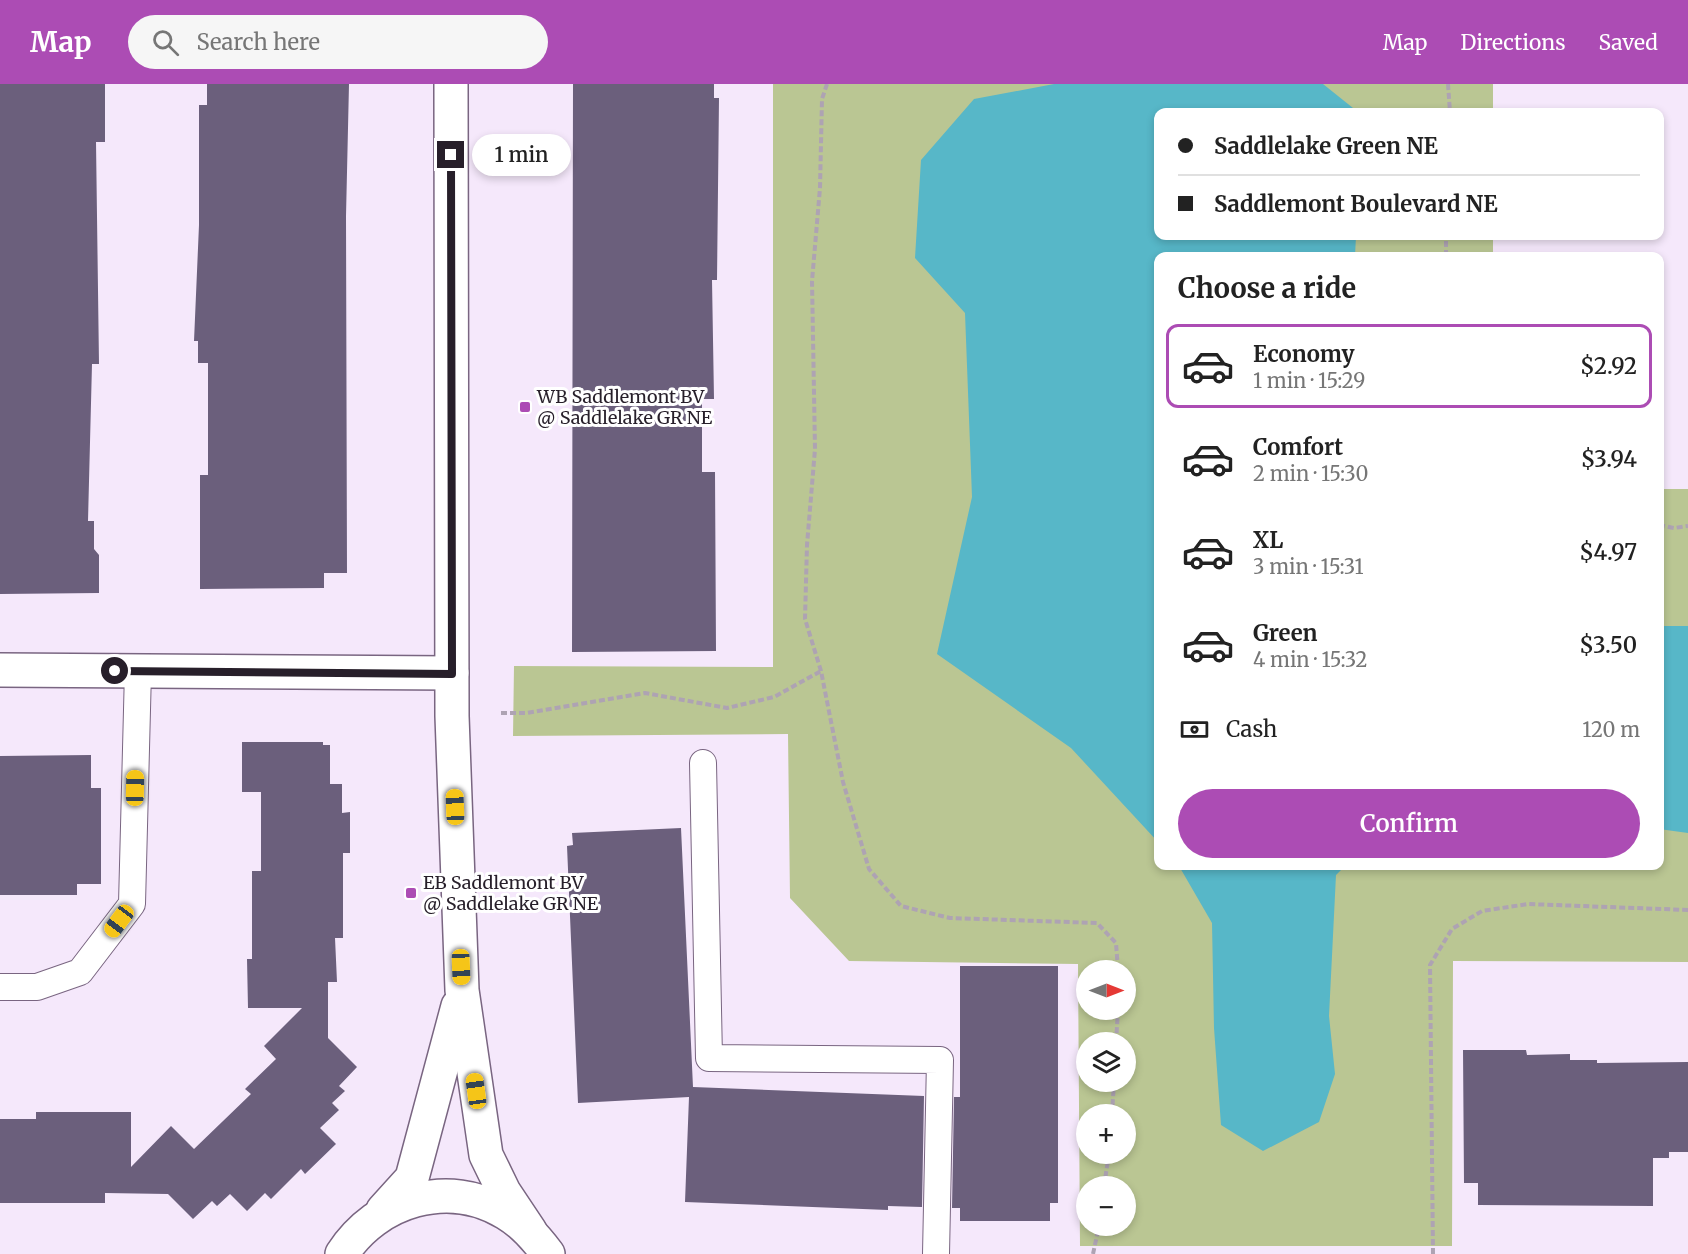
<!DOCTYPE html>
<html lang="en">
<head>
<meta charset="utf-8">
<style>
  :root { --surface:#fff; --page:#f6f6f6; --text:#222; --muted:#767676; --line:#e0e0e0; --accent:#ac4cb4 }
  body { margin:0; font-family:Merriweather,serif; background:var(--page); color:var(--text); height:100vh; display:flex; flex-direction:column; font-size:22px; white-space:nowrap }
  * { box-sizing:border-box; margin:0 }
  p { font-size:20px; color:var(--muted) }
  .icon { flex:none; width:33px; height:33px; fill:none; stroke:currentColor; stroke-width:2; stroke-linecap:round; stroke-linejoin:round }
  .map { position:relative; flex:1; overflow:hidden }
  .sheet { position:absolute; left:1154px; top:168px; width:510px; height:618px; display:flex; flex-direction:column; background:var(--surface); border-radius:12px; box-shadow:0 3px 9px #0003 }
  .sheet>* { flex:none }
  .hud { position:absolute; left:1154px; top:24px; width:510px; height:132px; border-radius:12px; box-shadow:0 3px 9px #0003; display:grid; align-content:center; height:132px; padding:0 24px; background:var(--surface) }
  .needle { width:39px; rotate:90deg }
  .tools { position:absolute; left:1076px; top:876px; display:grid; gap:12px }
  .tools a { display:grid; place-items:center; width:60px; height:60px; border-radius:50%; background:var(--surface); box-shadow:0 3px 9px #0003; font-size:30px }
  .end { position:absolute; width:27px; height:27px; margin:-14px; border:8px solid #271f2a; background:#fff; box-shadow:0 0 0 3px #fff }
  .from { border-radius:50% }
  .bubble { position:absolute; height:42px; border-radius:21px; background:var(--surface); box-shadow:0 3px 9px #0003; font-size:20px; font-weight:600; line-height:42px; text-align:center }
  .car { position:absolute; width:18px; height:36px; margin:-18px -9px; border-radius:8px; box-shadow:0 0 4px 2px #0007; background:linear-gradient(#f5c518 24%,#345 0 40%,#f5c518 0 76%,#345 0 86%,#f5c518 0) }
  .hud b { display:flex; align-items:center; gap:21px; height:57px; font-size:22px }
  .hud b+b { border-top:2px solid var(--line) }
  .hud i { width:15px; height:15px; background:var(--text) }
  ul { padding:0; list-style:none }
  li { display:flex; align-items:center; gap:18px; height:84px; margin:0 12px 9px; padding:0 12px; border:3px solid transparent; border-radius:12px }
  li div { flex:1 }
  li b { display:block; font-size:22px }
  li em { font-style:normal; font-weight:600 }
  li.selected { border-color:var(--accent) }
  li>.icon { width:54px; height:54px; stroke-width:1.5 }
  h2 { padding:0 24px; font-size:27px; line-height:72px }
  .pay { display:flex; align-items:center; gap:15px; height:66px; padding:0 24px; font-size:22px }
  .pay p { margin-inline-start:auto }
  .primary-button { display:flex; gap:12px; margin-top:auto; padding:12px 24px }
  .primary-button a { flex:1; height:69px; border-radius:36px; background:var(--accent); color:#fff; font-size:24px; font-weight:600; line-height:69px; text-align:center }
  header { display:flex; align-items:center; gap:36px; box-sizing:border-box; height:84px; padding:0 30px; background:var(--accent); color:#fff }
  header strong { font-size:28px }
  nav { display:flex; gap:33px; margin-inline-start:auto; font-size:21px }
  .search { width:420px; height:54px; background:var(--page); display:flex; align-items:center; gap:15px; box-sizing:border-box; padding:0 21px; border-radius:33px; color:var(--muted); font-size:22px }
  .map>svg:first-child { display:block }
  .green { fill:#bac693; fill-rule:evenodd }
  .water { fill:#57b7c8 }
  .building { fill:#6b5f7c }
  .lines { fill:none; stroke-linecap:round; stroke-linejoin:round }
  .lane-casing { stroke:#796581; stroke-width:28 }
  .street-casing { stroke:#796581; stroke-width:36 }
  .secondary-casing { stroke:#796581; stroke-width:36 }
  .path { stroke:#aea3b3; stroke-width:4; stroke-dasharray:6 3; stroke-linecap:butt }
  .lane { stroke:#fff; stroke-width:26 }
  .street { stroke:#fff; stroke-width:33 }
  .secondary { stroke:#fff; stroke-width:33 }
  .route { stroke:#271f2a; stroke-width:8 }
  .poi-dot { fill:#ac4cb4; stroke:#fff; stroke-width:2 }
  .labels { text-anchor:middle; stroke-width:6; stroke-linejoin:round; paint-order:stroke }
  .poi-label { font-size:18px; fill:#271f2a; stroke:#fff; text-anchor:start }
</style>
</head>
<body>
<header>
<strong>Map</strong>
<div class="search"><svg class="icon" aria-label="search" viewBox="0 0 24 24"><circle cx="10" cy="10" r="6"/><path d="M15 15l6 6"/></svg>Search here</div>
<nav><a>Map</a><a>Directions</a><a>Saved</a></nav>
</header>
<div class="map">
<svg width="1688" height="1170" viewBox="0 0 1688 1170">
  <rect width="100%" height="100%" fill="#f5e8fb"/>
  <path class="green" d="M773,0H1493V28H1158V152H1493V172H1158V782H1659V405H1688V878L1453,877L1452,1162H1080L1078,880L849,877L790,814L788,650L513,652L514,582L773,583ZM1086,886H1125V926H1086ZM1086,958H1125V998H1086ZM1086,1030H1125V1070H1086ZM1086,1102H1125V1142H1086Z"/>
  <g class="water">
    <path d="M1054,0H1323L1358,28H1158V152H1356L1355,172H1158V758L1071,664L937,570L972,413L965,229L915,174L921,76L974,15Z"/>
    <path d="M1659,542H1688V749L1659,745Z"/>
    <path d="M1179,782H1345L1336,791L1329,932L1335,990L1319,1038L1263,1067L1221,1041L1214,944L1212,839Z"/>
  </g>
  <g class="building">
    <path d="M0,0H105V58H96L99,280H92L88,437H94V465L99,471V509L0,510Z"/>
    <path d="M207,0H349L346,132L347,489H324V504L200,505V391H208V279H198V257H194L199,141V21H207Z"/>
    <path d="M573,0H714V14H719L717,196H712L714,315H702V388H715L716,567L572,568Z"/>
    <path d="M242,658H323V661H330V700H342V729L350,728V769H343V854H335L337,898H328V954L357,983L339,1002L345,1007L332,1019L339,1026L320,1044L336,1060L305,1090L301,1085L271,1115L265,1109L247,1127L230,1110L217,1122L212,1117L193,1135L168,1110L105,1109V1119H0V1035H36V1028H131V1083L171,1042L194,1065L251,1010L245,1005L276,975L264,962L302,924H248L247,875H252V787H261V708H242Z"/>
    <path d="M91,671V704H101V800H77V811H0V672Z"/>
    <path d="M681,744L693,1003L924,1012L922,1123L888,1122V1126L685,1118L689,1013L578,1019L567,762L573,761L572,749Z"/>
    <path d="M960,882H1058V1119H1050V1137H960V1124H952L954,1013H960Z"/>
    <path d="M1463,966H1526L1527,971L1570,970V976H1597V979L1688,978V1068H1669V1074H1653V1122L1478,1121V1099H1464Z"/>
  </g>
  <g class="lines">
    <g class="lane-casing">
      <g id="lane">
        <path d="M703,679L709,974L940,976L936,1170"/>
        <path d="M0,903H37L80,888L132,820L138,587"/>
      </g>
    </g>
    <g class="street-casing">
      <path id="street" d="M0,586L452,589"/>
    </g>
    <g class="secondary-casing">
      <g id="secondary">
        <path d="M451,0L452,632L462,906L486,1071L504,1108L530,1147"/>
        <path d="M383,1126L412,1094L458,922"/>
        <path d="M342,1170C377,1116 448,1094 506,1129C523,1139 536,1154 548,1170"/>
      </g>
    </g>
    <g class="path">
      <path d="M827,0L822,15L820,104L812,197L815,365L807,461L805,535L821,587L843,698L869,785L901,822L950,834L1097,839L1116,859L1118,886"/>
      <path d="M1448,0L1450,28"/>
      <path d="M1446,172V152"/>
      <path d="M1659,441L1674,444L1688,442"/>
      <path d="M501,629H526L645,609L727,624L774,613L821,587"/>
      <path d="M1116,958L1118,926"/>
      <path d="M1112,1030L1114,998"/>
      <path d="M1104,1102L1109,1070"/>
      <path d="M1093,1170L1099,1142"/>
      <path d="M1433,1170L1430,881L1452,845L1482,827L1528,820L1688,826"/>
    </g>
    <use href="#lane" class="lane"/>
    <use href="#street" class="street"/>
    <use href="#secondary" class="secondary"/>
  </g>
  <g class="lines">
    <path class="route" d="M115,587L452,590L451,71"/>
  </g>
  <g class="poi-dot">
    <rect x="519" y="317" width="12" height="12" rx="3"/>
    <rect x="405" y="803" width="12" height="12" rx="3"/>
  </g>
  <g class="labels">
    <g class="poi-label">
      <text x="537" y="319">WB Saddlemont BV<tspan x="537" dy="21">@ Saddlelake GR NE</tspan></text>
      <text x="423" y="805">EB Saddlemont BV<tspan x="423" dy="21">@ Saddlelake GR NE</tspan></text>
    </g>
  </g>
</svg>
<div class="tools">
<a><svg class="needle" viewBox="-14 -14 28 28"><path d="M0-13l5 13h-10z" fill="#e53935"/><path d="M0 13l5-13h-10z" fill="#767676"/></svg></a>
<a><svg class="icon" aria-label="layers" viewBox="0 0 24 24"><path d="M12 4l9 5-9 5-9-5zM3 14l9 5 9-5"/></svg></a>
<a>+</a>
<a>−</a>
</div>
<i class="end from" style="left:115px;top:587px"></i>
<i class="end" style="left:451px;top:71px"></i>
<div class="bubble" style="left:472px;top:50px;width:99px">1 min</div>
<i class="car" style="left:135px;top:704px;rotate:1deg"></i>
<i class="car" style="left:455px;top:723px;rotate:358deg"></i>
<i class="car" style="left:119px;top:837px;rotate:217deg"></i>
<i class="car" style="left:461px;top:883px;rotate:178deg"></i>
<i class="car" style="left:476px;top:1007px;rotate:352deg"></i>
<div class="hud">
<b><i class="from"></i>Saddlelake Green NE</b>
<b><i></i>Saddlemont Boulevard NE</b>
</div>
<section class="sheet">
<h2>Choose a ride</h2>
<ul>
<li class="selected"><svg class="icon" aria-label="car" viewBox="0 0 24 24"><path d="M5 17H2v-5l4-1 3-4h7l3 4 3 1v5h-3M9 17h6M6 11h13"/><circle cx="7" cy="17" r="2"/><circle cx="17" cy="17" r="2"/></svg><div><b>Economy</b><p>1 min · 15:29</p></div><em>$2.92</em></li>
<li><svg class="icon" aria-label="car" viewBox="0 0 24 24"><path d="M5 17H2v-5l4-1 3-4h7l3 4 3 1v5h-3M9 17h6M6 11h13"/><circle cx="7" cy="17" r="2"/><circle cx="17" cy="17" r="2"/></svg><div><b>Comfort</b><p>2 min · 15:30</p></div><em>$3.94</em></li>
<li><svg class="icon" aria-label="car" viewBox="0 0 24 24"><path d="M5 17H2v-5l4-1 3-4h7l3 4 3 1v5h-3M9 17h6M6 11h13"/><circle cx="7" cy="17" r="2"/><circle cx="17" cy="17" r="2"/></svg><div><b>XL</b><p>3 min · 15:31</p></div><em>$4.97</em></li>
<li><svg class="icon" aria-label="car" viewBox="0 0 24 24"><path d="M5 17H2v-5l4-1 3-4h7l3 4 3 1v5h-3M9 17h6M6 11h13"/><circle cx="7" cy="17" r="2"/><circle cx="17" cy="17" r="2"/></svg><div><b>Green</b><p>4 min · 15:32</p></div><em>$3.50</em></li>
</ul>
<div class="pay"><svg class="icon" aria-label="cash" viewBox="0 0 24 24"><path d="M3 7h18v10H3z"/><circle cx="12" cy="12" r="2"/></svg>Cash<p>120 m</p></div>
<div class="primary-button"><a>Confirm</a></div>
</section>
</div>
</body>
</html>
